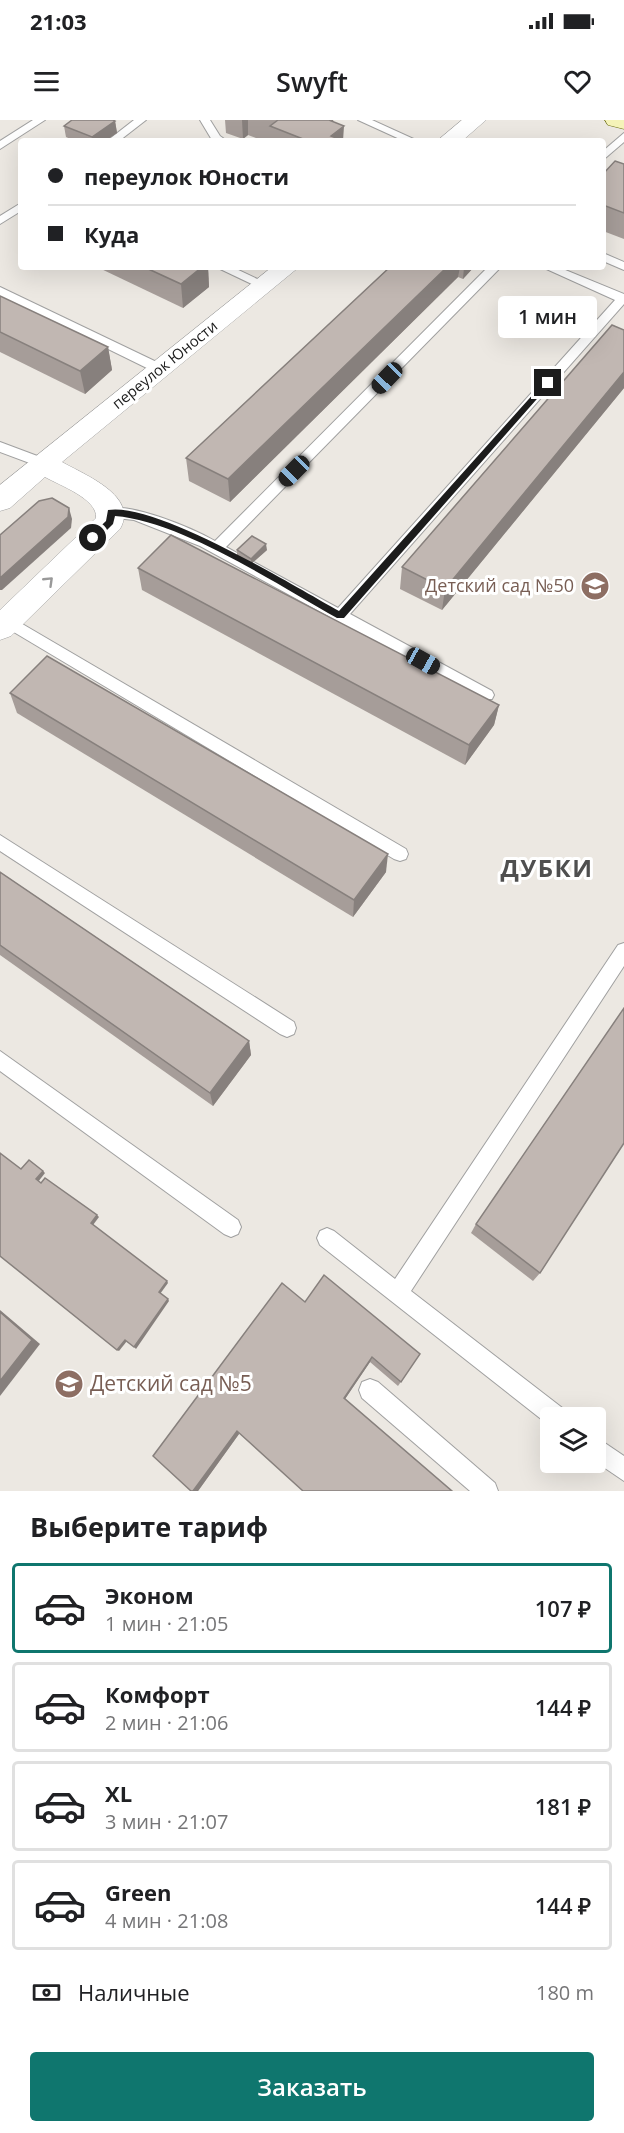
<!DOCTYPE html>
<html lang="ru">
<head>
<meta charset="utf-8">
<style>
  :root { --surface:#fff; --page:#f6f6f6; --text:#202124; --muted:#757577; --line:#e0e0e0; --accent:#0f766e }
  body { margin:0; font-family:"Open Sans",sans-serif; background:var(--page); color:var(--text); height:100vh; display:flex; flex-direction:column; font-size:22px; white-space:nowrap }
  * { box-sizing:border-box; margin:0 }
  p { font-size:20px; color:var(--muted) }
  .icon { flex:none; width:33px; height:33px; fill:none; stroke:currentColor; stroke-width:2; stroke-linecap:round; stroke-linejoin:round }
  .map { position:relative; height:1371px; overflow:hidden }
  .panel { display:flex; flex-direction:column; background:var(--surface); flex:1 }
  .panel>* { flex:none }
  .guide { position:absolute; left:18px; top:18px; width:588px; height:132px; border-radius:6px; box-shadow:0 6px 24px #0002; display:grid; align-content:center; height:132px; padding:0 30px; background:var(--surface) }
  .buttons { position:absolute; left:540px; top:1287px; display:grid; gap:12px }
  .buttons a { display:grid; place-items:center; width:66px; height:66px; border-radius:6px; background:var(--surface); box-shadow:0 6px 24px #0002; font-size:30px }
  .end { position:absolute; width:27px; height:27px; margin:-14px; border:8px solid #1c1c1c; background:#fff; box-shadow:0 0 0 3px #fff }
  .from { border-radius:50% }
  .bubble { position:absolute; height:42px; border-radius:6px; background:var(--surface); box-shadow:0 6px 24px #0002; font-size:20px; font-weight:600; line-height:42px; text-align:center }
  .car { position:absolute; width:18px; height:36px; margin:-18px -9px; border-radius:8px; box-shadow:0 0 4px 2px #0007; background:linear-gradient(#222 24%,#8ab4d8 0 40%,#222 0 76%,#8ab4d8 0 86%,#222 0) }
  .guide b { display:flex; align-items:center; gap:21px; height:57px; font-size:22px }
  .guide b+b { border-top:2px solid var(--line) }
  .guide i { width:15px; height:15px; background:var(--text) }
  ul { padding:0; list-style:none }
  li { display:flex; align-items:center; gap:18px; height:90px; margin:0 12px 9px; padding:0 18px; border:3px solid var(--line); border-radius:6px }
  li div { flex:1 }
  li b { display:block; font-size:22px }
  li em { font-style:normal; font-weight:600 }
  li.current { border-color:var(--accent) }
  li>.icon { width:54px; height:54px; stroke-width:1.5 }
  h2 { padding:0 30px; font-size:27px; line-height:72px }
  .pay { display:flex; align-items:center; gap:15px; height:66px; padding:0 30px; font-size:22px }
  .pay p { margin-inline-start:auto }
  .action { display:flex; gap:12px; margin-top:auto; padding:12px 30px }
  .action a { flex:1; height:69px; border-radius:6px; background:var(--accent); color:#fff; font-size:24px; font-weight:600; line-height:69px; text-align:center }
  .status { display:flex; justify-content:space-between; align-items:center; height:42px; padding:0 30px; background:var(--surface); direction:ltr }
  .status svg { height:16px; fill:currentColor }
  header { display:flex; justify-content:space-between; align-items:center; height:78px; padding:0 30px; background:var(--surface); font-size:27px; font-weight:600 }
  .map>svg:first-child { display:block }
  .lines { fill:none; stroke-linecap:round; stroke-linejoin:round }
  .lane-casing { stroke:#a0a0a0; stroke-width:2 }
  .street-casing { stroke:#a0a0a0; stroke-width:1 }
  .secondary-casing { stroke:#676a0b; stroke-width:1 }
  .lane { fill:#fff; fill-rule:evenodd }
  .street { fill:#fff; fill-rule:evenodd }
  .secondary { fill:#f5f3b8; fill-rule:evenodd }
  .wall { fill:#a69d99 }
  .shaded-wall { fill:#87807d }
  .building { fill:#c1b7b2; stroke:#87807d; stroke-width:1.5 }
  .oneway { stroke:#999 }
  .route { fill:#1c1c1c }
  .labels { text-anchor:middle; stroke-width:6; stroke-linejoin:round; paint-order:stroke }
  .far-street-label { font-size:15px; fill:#1c1c1c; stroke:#fff }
  .education-label { font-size:18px; fill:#785e54; stroke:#fff; text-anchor:end }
  .near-education-label { font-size:21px; fill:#785e54; stroke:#fff; text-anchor:start }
  .district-label { font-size:24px; font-weight:bold; letter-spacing:1.5px; fill:#4f4f4f; stroke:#fff }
</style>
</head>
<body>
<div class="status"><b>21:03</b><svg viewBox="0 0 49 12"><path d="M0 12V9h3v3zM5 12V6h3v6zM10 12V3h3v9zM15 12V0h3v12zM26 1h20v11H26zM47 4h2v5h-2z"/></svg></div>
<header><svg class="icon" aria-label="menu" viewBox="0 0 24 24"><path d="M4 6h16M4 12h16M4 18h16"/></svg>Swyft<svg class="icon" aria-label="heart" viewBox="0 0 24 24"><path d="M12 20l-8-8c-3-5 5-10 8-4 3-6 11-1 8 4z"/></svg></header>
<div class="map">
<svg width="624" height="1371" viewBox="0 0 624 1371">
  <rect width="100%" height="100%" fill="#ece8e2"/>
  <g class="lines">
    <g class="lane-casing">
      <g id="lane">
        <path d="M33,0H45L0,29V21Z"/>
        <path d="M134,0H146L119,21H107Z"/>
        <path d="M200,0H210L220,16L227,21L212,20Z"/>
        <path d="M358,0H372L418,21H404Z"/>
        <path d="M624,13V22L603,40V31Z"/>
        <path d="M21,83V91L0,104V96Z"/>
        <path d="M603,133L624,142V150L603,141Z"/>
        <path d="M216,147H232L270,165L268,168H260Z"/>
        <path d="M488,147H501L226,427L338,488L615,180L542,147H558L624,174V184L350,494L492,571L494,575L492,579H480L200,426L134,400L106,397V389C131,382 192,408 215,421Z"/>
        <path d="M0,167L165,246L166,249L165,252H155L0,176Z"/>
        <path d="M0,322L48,340L50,343L43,348L0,332Z"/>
        <path d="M7,495L406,729L408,734L406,739L400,741L394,739L2,505L0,500Z"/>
        <path d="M0,715L294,902L296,908L294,914L287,917L280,914L0,731Z"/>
        <path d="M624,823V846L411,1171L565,1290L568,1298H550V1306L320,1125L317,1118L320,1111L327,1108L334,1111L395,1159L618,825Z"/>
        <path d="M0,931L238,1100L241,1107L238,1114L231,1117L224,1114L0,951Z"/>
        <path d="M370,1259L378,1262L495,1363L498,1371H470L362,1278L359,1270L362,1262Z"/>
        <path d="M596,1317L624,1336V1361L596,1342Z"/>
      </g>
    </g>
    <g class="street-casing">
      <g id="street">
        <path d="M462,0H486L462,21H437Z"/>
        <path d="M272,147H299L62,342C85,355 139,376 120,409L11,516L0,520V490L96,398C98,379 59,365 45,357L10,388L0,391V365Z"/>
      </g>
    </g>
    <g class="secondary-casing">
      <path id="secondary" d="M605,0H624V9L608,5Z"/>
    </g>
    <use href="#lane" class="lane"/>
    <use href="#street" class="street"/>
    <use href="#secondary" class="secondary"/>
  </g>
  <g class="wall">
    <path d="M224,0H333L344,21H264L248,15L243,19L226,13L225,0Z"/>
    <path d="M115,1L117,13L105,21H75L66,17L64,6Z"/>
    <path d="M624,44V119L603,111V54Z"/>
    <path d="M97,147H208L209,167L183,188Z"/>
    <path d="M390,147H474L463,159L458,157L230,382L189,361L186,338Z"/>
    <path d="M0,176L108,227L112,250L85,274L0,232Z"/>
    <path d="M624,210V268L442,490L400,469L402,447Z"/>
    <path d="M237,430H267L251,444L237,436Z"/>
    <path d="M138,448L499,585L494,605L465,645L142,470Z"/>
    <path d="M10,573L386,752L353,797L17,593Z"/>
    <path d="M0,752L249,921L251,935L213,986L0,835Z"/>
    <path d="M476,1104L540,1153L533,1161L471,1113Z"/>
    <path d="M305,1182L420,1234L398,1266L370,1242L345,1279L239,1314L198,1371H191Z"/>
  </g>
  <g class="shaded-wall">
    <path d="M242,0H248V15L243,19Z"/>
    <path d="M327,0H333V15L344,6L343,21H327Z"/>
    <path d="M115,1L117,13L105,21H93L92,17Z"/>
    <path d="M202,147H208L209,167L183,188L181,164Z"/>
    <path d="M447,147H460L458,157L230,382L228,359Z"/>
    <path d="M464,147H474L463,159Z"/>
    <path d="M108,227L112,250L85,274L80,251Z"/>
    <path d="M624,252V268L442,490L445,469Z"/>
    <path d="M69,388L72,399L71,408L2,470H0V458Z"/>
    <path d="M266,424L267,430L251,444V439Z"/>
    <path d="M499,585L494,605L465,645L469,625Z"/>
    <path d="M388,734L386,752L353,797L354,780Z"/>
    <path d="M249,921L251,935L213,986L210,973Z"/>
    <path d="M43,1051L45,1053L38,1062L36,1059Z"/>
    <path d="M97,1095L99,1097L93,1105L91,1103Z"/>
    <path d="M167,1161L168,1163L160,1174L159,1172Z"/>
    <path d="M168,1179L169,1181L136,1229L134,1227Z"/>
    <path d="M0,1190L40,1224L0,1276Z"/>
    <path d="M125,1220L127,1221L119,1231L117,1230Z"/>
    <path d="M372,1237L370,1242L343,1282L344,1278Z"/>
    <path d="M237,1311L239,1314L198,1371H193Z"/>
  </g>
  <g class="building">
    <path d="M72,0H113L115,1L92,17L64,6Z"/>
    <path d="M278,0H329L344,6L331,16L344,21H300L303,19L270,6Z"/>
    <path d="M615,41L624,44V93L603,85V54Z"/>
    <path d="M144,147H202L181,164Z"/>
    <path d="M390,147H447L228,359L186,338Z"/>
    <path d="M0,176L108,227L80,251L0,212Z"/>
    <path d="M612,205L624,210V252L445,469L402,447Z"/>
    <path d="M52,378L69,388L68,397L0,458V415L39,381Z"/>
    <path d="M171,415L499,585L469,625L138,448Z"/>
    <path d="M252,416L266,424L251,439L237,430Z"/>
    <path d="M47,536L388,734L354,780L10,573Z"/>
    <path d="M0,752L249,921L210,973L0,825Z"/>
    <path d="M624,888V1023L540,1153L476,1104Z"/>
    <path d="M0,1033L21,1049L29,1040L43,1051L36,1059L41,1063L45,1058L97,1095L91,1103L167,1161L159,1172L168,1179L134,1227L125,1220L117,1230L0,1136Z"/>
    <path d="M324,1155L420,1234L401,1262L372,1237L344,1278L452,1371H303L237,1311L193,1371H191L153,1336L282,1163L305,1182Z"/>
    <path d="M0,1192L32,1220L0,1261Z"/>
  </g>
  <defs><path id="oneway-chevron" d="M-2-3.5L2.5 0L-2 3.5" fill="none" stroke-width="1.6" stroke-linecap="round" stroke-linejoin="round" transform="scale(1.5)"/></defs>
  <use class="oneway" href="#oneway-chevron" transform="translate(49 461) rotate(-44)"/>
  <path class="route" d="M545,261L551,263L344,498H337C278,465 181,401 115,396L113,404L96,421L88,418L106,401L108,390C157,382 292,465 339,491Z"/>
  <defs>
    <g id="school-disc" transform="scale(1.5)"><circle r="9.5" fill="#8d6e63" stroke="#fff"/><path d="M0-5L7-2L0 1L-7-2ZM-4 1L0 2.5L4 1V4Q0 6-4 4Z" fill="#fff"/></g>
  </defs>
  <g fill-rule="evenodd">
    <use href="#school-disc" x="595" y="466"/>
    <use href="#school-disc" x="69" y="1264"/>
  </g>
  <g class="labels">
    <g class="far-street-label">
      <text transform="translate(165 245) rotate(-39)" y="5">переулок Юности</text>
    </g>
    <g class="education-label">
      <text x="574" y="472">Детский сад №50</text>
    </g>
    <g class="near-education-label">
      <text x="90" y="1271">Детский сад №5</text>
    </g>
    <g class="district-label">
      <text x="547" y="757">ДУБКИ</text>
    </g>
  </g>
</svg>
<div class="buttons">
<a><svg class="icon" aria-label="layers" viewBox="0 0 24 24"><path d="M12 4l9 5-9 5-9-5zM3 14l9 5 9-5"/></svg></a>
</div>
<i class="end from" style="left:93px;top:418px"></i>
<i class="end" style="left:548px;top:263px"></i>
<div class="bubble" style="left:498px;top:176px;width:99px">1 мин</div>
<i class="car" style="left:387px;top:258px;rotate:224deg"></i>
<i class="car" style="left:294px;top:351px;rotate:225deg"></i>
<i class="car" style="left:423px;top:541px;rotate:119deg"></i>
<div class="guide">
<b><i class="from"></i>переулок Юности</b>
<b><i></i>Куда</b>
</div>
</div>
<section class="panel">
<h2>Выберите тариф</h2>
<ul>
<li class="current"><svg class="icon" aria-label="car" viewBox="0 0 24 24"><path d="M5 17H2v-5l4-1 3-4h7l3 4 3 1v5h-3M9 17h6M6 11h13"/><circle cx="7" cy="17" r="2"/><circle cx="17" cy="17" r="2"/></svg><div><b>Эконом</b><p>1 мин · 21:05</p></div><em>107 ₽</em></li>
<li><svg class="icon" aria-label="car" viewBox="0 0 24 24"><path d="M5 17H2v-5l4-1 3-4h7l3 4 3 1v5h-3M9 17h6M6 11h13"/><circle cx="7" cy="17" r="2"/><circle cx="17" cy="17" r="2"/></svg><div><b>Комфорт</b><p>2 мин · 21:06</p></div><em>144 ₽</em></li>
<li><svg class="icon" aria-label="car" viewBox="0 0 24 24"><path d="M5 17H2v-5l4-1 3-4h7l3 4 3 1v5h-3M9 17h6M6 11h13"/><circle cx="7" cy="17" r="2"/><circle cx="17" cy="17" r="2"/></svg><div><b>XL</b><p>3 мин · 21:07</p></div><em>181 ₽</em></li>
<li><svg class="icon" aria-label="car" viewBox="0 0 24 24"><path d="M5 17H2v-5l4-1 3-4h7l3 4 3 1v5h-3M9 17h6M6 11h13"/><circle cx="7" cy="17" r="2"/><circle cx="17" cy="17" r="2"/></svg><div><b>Green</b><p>4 мин · 21:08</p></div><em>144 ₽</em></li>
</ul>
<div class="pay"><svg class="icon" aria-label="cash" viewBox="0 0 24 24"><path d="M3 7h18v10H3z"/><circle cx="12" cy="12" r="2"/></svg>Наличные<p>180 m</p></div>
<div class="action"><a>Заказать</a></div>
</section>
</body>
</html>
